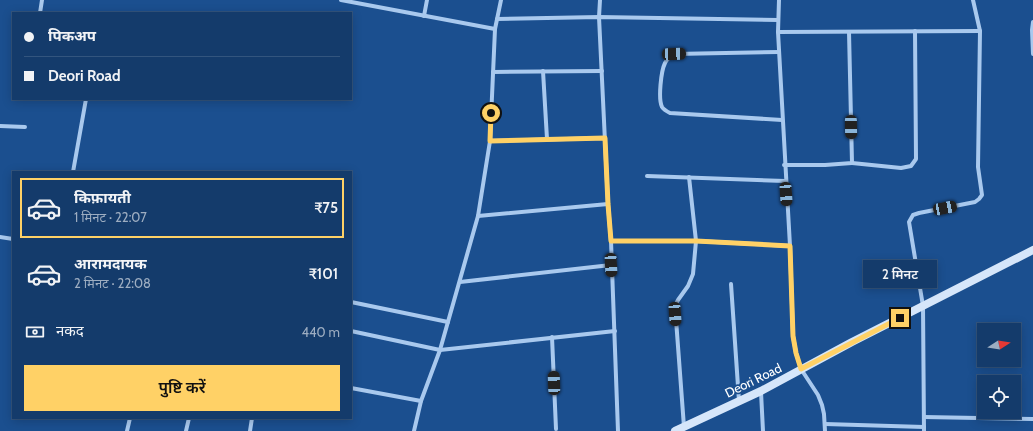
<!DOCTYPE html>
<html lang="hi">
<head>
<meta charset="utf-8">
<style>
  :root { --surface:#143b6b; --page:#1d4271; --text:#f1f3f6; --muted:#9dadc1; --line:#33557e; --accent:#ffd166 }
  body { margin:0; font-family:Cabin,"Noto Sans Devanagari",sans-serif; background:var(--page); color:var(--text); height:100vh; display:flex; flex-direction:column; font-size:15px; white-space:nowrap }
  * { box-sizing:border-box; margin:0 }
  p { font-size:13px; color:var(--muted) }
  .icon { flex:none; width:22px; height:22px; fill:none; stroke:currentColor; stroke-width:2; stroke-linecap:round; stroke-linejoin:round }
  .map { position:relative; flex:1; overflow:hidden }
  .sheet { position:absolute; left:12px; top:171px; width:340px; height:248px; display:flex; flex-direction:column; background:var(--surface); border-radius:0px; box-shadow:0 2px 10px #0003,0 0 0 1px var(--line) }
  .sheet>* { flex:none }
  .guide { position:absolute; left:12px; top:12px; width:340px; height:88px; border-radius:0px; box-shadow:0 2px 10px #0003,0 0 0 1px var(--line); display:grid; align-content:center; height:88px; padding:0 12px; background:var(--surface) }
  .needle { width:26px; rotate:78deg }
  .fabs { position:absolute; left:977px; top:323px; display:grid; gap:8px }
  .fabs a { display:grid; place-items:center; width:44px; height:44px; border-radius:0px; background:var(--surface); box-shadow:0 2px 10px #0003,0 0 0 1px var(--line); font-size:20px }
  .end { position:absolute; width:18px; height:18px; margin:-9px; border:5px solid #ffd166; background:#111; box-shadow:0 0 0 2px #111 }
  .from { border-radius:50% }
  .bubble { position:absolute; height:28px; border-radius:0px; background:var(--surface); box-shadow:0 2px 10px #0003,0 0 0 1px var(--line); font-size:13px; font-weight:600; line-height:28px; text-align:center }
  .car { position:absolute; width:12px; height:24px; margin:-12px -6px; border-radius:5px; box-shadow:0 0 3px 1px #0007; background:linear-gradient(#222 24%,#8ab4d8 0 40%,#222 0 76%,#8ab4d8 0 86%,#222 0) }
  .guide b { display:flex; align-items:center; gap:14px; height:38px; font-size:15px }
  .guide b+b { border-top:1px solid var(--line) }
  .guide i { width:10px; height:10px; background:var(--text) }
  ul { padding:7px 0 0; list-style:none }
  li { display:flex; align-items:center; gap:12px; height:60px; margin:0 8px 6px; padding:0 4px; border:2px solid transparent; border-radius:0px }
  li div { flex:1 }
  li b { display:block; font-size:15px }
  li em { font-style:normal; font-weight:600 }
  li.current { border-color:var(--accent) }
  li>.icon { width:36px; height:36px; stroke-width:1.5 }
  .pay { display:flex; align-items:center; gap:10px; height:44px; padding:0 12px; font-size:15px }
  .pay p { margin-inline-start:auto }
  .primary-button { display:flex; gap:8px; margin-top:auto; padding:8px 12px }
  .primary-button a { flex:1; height:46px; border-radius:0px; background:var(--accent); color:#111; font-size:16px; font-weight:600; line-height:46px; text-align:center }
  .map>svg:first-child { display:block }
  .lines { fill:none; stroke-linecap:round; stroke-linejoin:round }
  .street { stroke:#a9c9ee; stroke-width:4 }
  .secondary { stroke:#d6e6fa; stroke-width:8 }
  .route { stroke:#ffd166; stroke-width:5 }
  .labels { text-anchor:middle; stroke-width:3.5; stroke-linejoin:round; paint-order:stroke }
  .street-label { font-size:13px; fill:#fff; stroke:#1b4f8f }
</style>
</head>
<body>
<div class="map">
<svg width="1033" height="431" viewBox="0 0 1033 431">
  <rect width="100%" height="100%" fill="#1b4f8f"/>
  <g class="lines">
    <g class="street">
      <path d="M341,0L495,29"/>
      <path d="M779,0L778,32L790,246L793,336L796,353L801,369L818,395L822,405L824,414L825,431"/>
      <path d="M40,13L42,0"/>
      <path d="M102,13H113"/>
      <path d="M424,16L427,0"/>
      <path d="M497,19L599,17L778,20"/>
      <path d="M1033,22L1032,30L1033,54"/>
      <path d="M778,32L980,31"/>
      <path d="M779,52L674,54C670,57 667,59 665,63C661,71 658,99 662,107C664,110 666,111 670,113L782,120"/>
      <path d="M543,71L547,139"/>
      <path d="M493,72L602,71"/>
      <path d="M0,126L25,127"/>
      <path d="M490,141L605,138"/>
      <path d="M852,163L901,168L911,166L916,159L915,31"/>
      <path d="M784,165H825L852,163L849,32"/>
      <path d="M73,172L86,99"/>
      <path d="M647,176L785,181"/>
      <path d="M608,204L611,241L618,431"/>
      <path d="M478,216L608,204L599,17L600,0"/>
      <path d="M0,237L13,239"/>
      <path d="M611,241H696L790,246"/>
      <path d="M460,282L611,265"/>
      <path d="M731,284L739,401"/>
      <path d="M351,302L448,322"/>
      <path d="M351,331L440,350L615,331"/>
      <path d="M552,337L556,429"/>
      <path d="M351,388L421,401"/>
      <path d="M761,392L763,431"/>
      <path d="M924,417L1033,419"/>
      <path d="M825,424L924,427"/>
      <path d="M684,427L675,306L678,300L688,286L693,274L696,241L689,177"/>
      <path d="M127,431L130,418"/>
      <path d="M186,431L189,418"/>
      <path d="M250,431L252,418"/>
      <path d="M414,431L421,401L440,350L478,216L490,141L495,29L501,0"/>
      <path d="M924,431L923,306L909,222L913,215L919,213L975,202L979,199L982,195L978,167L980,31L973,0"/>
    </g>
    <path class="secondary" d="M675,431L761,391L852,342L1033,250"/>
  </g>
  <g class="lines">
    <path class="route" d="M491,113L490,141L605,138L608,204L611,241H696L790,246L793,336L796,353L801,369L900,318"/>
  </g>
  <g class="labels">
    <g class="street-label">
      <text transform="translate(753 380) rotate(-26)" y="5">Deori Road</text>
    </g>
  </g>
</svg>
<div class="fabs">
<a><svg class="needle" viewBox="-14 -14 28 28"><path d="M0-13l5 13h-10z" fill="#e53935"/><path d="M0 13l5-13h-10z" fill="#9dadc1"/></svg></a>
<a><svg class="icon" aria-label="locate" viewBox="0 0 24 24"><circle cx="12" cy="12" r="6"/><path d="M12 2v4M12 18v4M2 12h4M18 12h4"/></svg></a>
</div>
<i class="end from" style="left:491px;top:113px"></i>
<i class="end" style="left:900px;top:318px"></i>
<div class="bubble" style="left:863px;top:260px;width:74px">2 मिनट</div>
<i class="car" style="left:674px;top:54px;rotate:88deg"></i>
<i class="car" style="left:851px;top:127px;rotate:179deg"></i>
<i class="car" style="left:786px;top:194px;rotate:176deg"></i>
<i class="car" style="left:945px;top:208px;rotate:79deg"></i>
<i class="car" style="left:611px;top:265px;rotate:177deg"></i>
<i class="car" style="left:675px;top:314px;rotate:176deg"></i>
<i class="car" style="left:554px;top:383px;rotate:358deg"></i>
<div class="guide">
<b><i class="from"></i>पिकअप</b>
<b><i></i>Deori Road</b>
</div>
<section class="sheet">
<ul>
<li class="current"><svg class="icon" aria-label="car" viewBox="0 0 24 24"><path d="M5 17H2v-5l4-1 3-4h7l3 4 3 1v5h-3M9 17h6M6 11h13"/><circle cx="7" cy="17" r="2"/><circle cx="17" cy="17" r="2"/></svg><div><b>किफ़ायती</b><p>1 मिनट · 22:07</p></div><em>₹75</em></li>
<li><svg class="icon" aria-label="car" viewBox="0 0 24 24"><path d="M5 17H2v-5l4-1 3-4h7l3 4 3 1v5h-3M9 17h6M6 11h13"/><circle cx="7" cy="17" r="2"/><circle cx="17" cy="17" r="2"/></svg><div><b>आरामदायक</b><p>2 मिनट · 22:08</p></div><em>₹101</em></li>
</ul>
<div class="pay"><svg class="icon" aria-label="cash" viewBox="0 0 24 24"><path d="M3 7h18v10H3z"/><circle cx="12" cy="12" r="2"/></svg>नकद<p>440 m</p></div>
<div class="primary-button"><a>पुष्टि करें</a></div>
</section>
</div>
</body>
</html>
